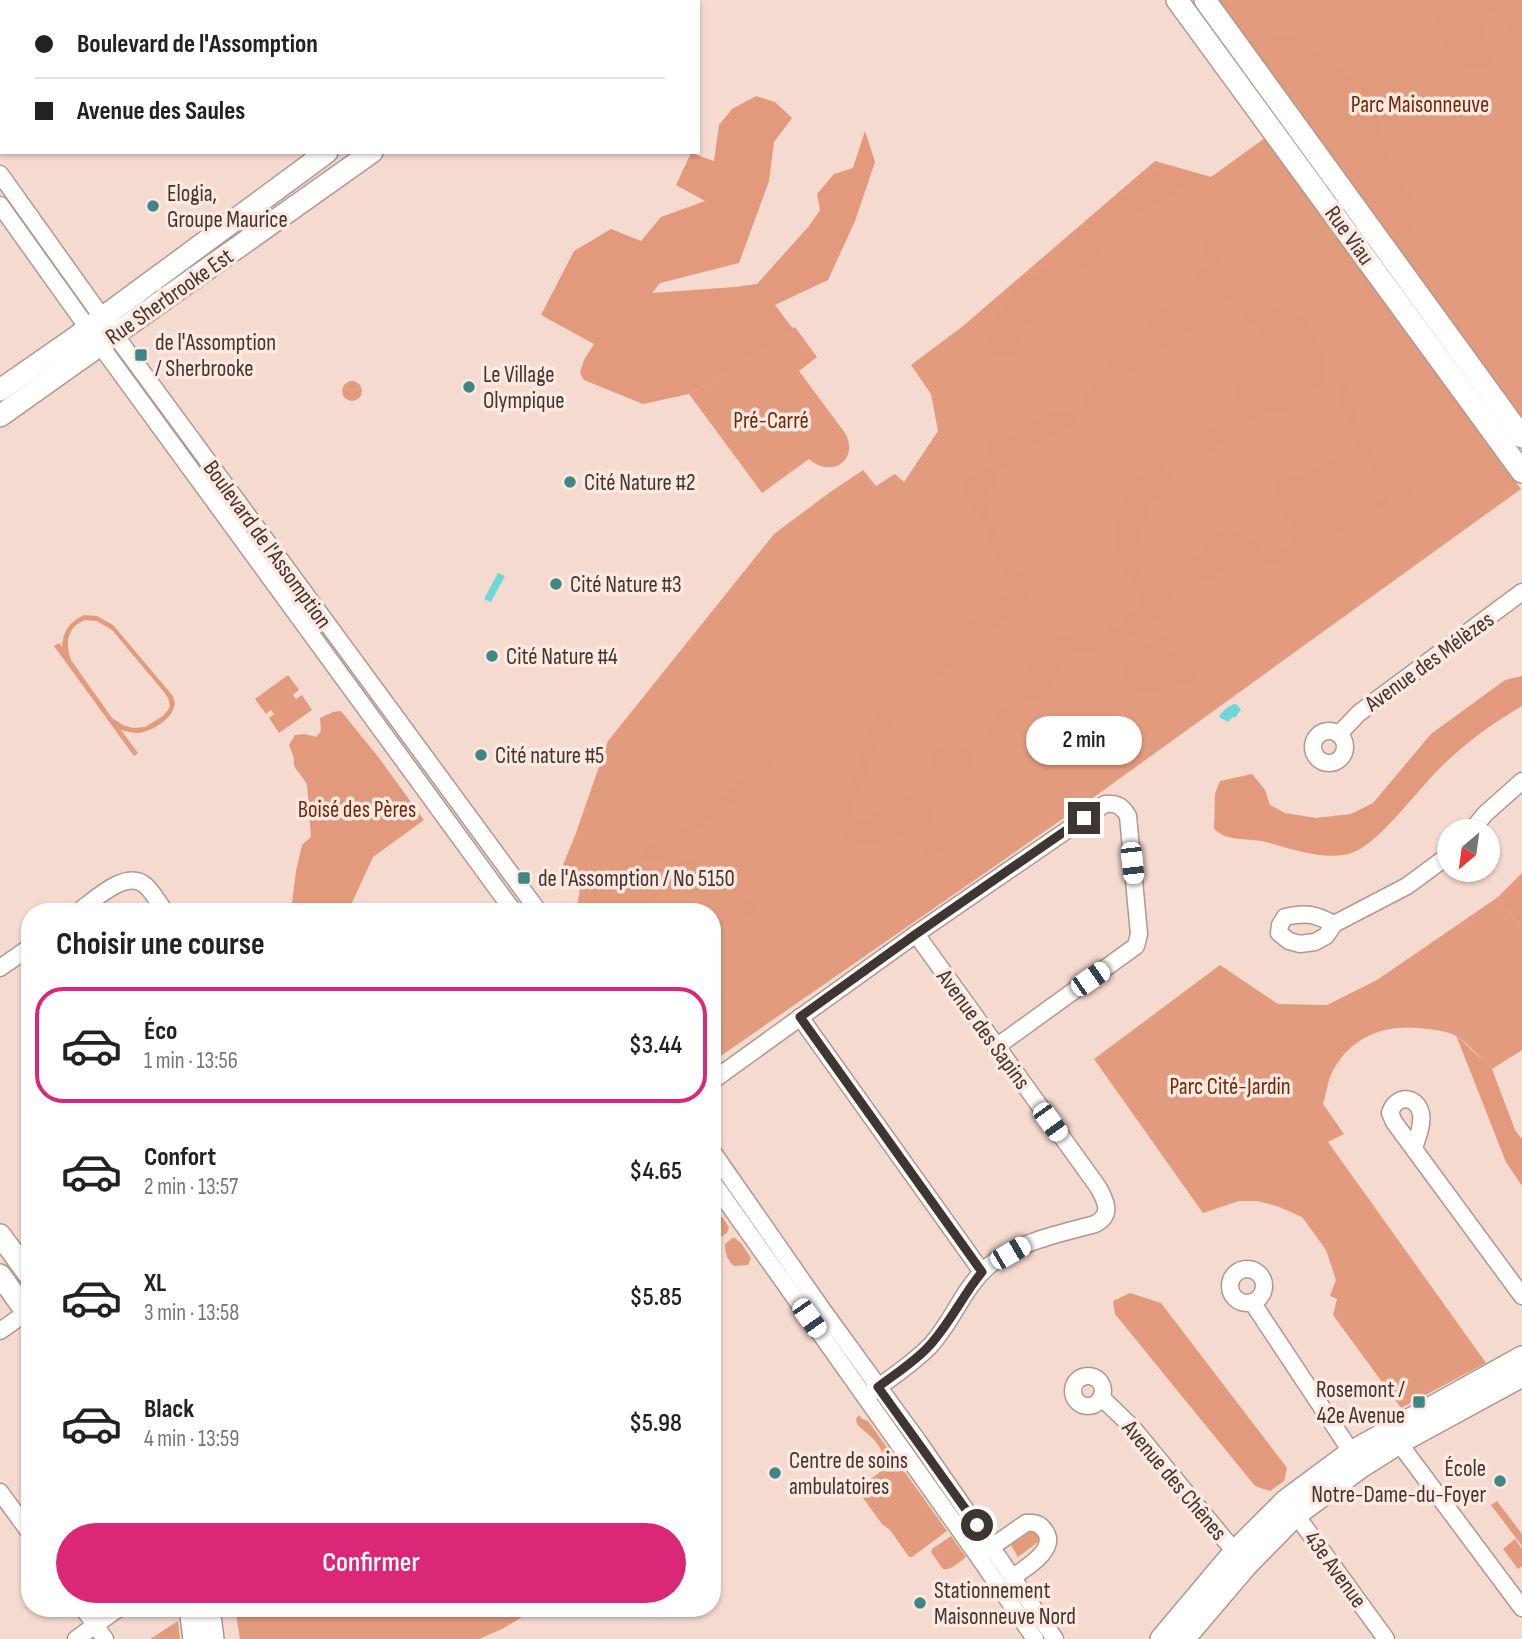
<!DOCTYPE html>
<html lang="fr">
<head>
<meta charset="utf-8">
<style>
  :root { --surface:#fff; --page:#f2f2f2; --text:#222; --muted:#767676; --line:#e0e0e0; --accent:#db2777 }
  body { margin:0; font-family:"Sofia Sans Condensed",sans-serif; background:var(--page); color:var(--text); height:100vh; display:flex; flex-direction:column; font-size:26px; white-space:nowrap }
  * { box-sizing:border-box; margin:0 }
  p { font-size:23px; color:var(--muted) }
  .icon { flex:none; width:38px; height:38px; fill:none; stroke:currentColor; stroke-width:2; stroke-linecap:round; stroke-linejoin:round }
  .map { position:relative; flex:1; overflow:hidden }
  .details { position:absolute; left:21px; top:903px; width:700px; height:714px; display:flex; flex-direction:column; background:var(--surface); border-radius:28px; box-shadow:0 2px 5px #0004 }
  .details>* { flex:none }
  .hud { position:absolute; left:0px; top:0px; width:700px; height:154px; box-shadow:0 2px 5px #0004; display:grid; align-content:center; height:154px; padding:0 35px; background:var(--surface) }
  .needle { width:46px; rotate:209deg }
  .fabs { position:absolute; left:1437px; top:819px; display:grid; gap:14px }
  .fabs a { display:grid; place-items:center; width:63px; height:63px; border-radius:50%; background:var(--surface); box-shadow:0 2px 5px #0004; font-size:35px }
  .end { position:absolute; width:32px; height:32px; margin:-16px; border:9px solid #3f3531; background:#fff; box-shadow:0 0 0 4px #fff }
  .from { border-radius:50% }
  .bubble { position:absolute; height:49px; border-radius:24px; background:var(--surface); box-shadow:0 2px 5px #0004; font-size:23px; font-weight:600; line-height:49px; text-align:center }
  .car { position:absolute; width:21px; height:42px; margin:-21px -10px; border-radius:9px; box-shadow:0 0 5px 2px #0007; background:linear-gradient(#fff 24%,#345 0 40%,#fff 0 76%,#345 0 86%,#fff 0) }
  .hud b { display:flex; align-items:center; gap:24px; height:66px; font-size:26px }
  .hud b+b { border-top:2px solid var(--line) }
  .hud i { width:18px; height:18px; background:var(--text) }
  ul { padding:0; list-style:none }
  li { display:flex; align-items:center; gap:21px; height:116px; margin:0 14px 10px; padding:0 21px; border:4px solid transparent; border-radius:28px }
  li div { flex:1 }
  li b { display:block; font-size:26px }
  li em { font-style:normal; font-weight:600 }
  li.current { border-color:var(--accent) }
  li>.icon { width:63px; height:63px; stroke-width:1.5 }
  h2 { padding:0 35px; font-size:32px; line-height:84px }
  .action { display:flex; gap:14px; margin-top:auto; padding:14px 35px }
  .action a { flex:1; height:80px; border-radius:42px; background:var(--accent); color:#fff; font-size:28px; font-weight:600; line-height:80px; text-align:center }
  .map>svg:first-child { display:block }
  .green { fill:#e39b7e; fill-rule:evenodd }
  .forest { fill:#e2997c }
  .water { fill:#6fd7d8 }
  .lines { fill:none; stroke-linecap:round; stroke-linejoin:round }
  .minor-casing { stroke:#b1988e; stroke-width:19 }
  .major-casing { stroke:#b1988e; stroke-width:24 }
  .minor { stroke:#fff; stroke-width:16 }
  .major { stroke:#fff; stroke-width:21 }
  .route { stroke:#3f3531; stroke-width:9 }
  .poi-dot { fill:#3f8787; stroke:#fee8e0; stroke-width:2.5 }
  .labels { text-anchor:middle; stroke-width:7; stroke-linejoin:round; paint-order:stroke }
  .park-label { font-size:23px; fill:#6b2a0a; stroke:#fee8e0 }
  .poi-label { font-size:23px; fill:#3f3531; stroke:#fee8e0; text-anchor:start }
  .street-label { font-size:23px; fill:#3f3531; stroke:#fee8e0 }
</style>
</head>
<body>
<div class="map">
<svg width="1522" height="1639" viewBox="0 0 1522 1639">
  <rect width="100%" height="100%" fill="#f5dacf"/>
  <g class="green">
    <path d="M1218,0H1522V418Z"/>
    <path d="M1265,138L1521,489L1090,800L712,1062V912H576L580,889L563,865L576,833L608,741L774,534L829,493L863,470L876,486L895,474L904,482L938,431L931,394L911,365L963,326L1155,161L1211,177Z"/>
    <path d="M795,327L817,357L799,371L845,433C860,460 831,479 809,459L762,493L689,394Z"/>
    <circle cx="352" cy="391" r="10"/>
    <path d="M84,615L97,616L113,625L173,696C174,701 176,703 174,707C171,720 150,732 138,733C132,733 127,731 121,730L138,753L134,756L54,646L59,643L62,647C63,631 69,622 84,615ZM85,620L97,621L112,630L164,692L168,698L170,707L163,716L145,727L133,728L123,725L112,718L71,660C65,643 67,627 85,620Z"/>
    <path d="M288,675L299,690L293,695L296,699L302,695L312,710L279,733L269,718L274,714L271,710L266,714L255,699Z"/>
    <path d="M1498,897L1522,928V1050L1492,1069C1483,1061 1466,1041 1456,1036C1449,1031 1428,1029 1419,1028C1380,1024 1346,1040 1330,1077C1327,1085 1326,1095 1323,1104L1344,1134L1328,1142L1486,1363L1401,1408L1333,1315L1337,1299L1330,1296L1336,1280L1326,1250L1302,1217L1277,1206L1257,1201H1239L1203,1213L1094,1059L1220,965L1278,1004L1327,1005L1377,980Z"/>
    <path d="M714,1206L729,1227L727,1233L721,1237H715L712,1234V1207Z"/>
    <path d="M732,1238H735L741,1243L751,1258L748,1265L734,1266C727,1260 725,1253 725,1244Z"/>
    <path d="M859,1415L862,1419L868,1421L947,1531L912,1557H909L890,1530L882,1524L847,1476C868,1488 893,1471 880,1448C875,1438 864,1432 857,1424L856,1419Z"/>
    <path d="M1497,1501L1522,1534V1546L1491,1505Z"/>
    <path d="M1029,1532C1036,1531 1040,1535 1038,1542L1018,1557L1011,1545Z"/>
    <path d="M951,1536L966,1557C959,1562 951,1571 943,1569L931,1552L932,1549Z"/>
    <path d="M1515,1539L1522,1549V1566L1518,1569L1503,1549Z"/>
    <path d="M178,1621L180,1639H150Z"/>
  </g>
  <g class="forest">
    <path d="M1432,0H1520L1522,2V46L1504,22L1488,8L1484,32L1493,69L1472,68L1450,56L1432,13Z"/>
    <path d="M1274,37L1297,38L1372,93L1382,138L1393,171L1415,202L1413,232L1396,234L1283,84L1256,41Z"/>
    <path d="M756,96L775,102L792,118L774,142L769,181L739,263L660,283L652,293L735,287L757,284L809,226L820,210L817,194L834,174L853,168L865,131L875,162L855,221L828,280L775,305L793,329L689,394L643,404L584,380L580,373L584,360L594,344L541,315L574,251L611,229L641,241L661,217L705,201L676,185L691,153L714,161L719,125L732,109Z"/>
    <path d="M1172,166L1193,181L1135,216L1025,328L1014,357L994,354L983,332L1001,313L1015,290L1059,259L1088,221L1100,216L1120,199L1159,171Z"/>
    <path d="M1207,235L1215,241L1220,262L1231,266L1240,273L1244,282L1253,287L1258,296L1272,305L1280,312L1286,324L1303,317C1319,344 1326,353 1323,386L1306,392L1288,409L1258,416L1197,462L1188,464L1184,454L1190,444L1241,407L1234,387L1264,359L1262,333L1247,320L1230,297L1194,327L1158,351L1115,385L1087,410L1082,401L1122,346L1145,327L1157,312L1178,300L1191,288L1198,271L1209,267L1205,245Z"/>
    <path d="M1347,385L1362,442L1367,445L1384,471L1390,472L1394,457L1400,456L1410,467L1407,474L1411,497H1402L1390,491L1376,472L1370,459L1361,452L1340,402L1339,387Z"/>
    <path d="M1076,411L1078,420C1065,432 1049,436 1034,444C1022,450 1012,459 1004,469C989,464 990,453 987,439L997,430L1013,438C1021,433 1029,424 1036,420C1047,413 1063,412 1076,411Z"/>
    <path d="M1324,462H1333L1342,466L1347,463L1353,468L1351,476L1356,480L1364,483L1369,493L1377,500L1387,497V503L1377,511L1365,512L1342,531L1326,539L1320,548L1314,552L1294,550L1293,542L1297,536L1292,524L1276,506L1285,502L1278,493L1276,485L1282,480L1311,471Z"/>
    <path d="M1160,464L1179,486L1152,500L1139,533L1143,549L1137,553L1132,564C1144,573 1149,588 1158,600L1164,596L1175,583L1168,610L1130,638L1106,642L1103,638L1112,625L1119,628L1124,617L1133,613L1143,601L1131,577L1126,576L1119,565L1123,555L1114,549L1121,504L1139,478Z"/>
    <path d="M983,468L990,470L998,477V483L989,491L984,501L991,523L1005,547L1018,572H1023L1031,581L1029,597L1014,612L980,639L958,661L929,683L894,718L878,746L851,804L850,812L859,822C872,820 879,810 888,802C905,803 915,796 925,783H935L939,776L933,766V752C946,740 956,744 971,751V767L955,782L932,810L930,824L952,843L949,850L939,854L926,855C923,849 919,840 911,838C900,835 863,845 849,848L837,812L829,807L831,801L841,799L848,789L861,764L864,737L873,725L878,713L959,630L986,609L1012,592L982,520L961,488L964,483Z"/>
    <path d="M1230,527C1235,530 1240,535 1245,538C1256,543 1260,539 1262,554L1265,556L1272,546L1277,543L1280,546H1289L1292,553C1284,564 1258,567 1244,568C1236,569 1229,567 1222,571C1218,573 1216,577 1213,579L1191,577V561L1199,555L1207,540L1215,532Z"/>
    <path d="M1069,634L1080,642L1083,638H1091L1096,644L1094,650L1089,653C1079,650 1071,655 1062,661C1059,679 1049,691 1035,702L1026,700C1012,672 1044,641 1069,634Z"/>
    <path d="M1163,636L1171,642L1167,650L1195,669L1196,676C1186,687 1154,694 1140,690C1132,688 1127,682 1123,675L1132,655Z"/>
    <path d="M1522,676V706C1493,723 1465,743 1441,767C1419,788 1380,842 1354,852C1330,862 1294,850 1270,843C1256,839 1242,840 1228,837C1223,836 1218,832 1214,829L1215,794L1220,781L1252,774L1265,790L1270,805L1285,813L1316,818L1351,814L1373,803L1431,734L1505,680Z"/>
    <path d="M1005,708L1009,713L998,724L999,740L993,746C987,732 989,715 1005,708Z"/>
    <path d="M341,711L379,758L424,820L373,857L349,909V912H291L296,871L302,845L311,837L307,784L294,766V758L289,745L295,735L305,734L316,737L321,731L320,718L333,712Z"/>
    <path d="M772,760L774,767C763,779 750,790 737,800C712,819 686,834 666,860L653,861L641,860L646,846L671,838L710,808L760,763Z"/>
    <path d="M709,853L668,888L635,912H588L583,901V891L620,870L645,871L663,869Z"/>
    <path d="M1522,873V928L1498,897Z"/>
    <path d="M755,898L759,904L753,913L746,919L736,917L733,910L738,904Z"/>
    <path d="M727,913C732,929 724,933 712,942V921Z"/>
    <path d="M1456,1035L1492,1069L1515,1130L1522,1139V1186L1506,1162Z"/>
    <path d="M1130,1293L1161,1303L1287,1468L1284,1481L1270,1491L1255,1486L1115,1314L1113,1301Z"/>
    <path d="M235,1608H537L502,1629L479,1639H240Z"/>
  </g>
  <g class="water">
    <path d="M498,573L505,576L491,602L484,599Z"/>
    <path d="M1236,704L1241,709L1236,717H1233L1228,722L1219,717C1221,712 1230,704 1236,704Z"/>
  </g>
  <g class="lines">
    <g class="minor-casing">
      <g id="minor">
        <path d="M0,174L102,317L539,912"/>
        <path d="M0,205L100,345L514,912"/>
        <circle cx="1329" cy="747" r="16"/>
        <path d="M1339,734L1359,713L1522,592"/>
        <path d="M1471,831L1485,814L1522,781"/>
        <path d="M78,912C94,900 126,869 145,885C153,892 159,903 165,912"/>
        <path d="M1334,924C1315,914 1306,912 1285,917L1280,925L1279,933L1289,941L1300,944L1315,942L1326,936L1334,924L1407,886L1449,855"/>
        <path d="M0,968L30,947"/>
        <path d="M800,1017L982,1272"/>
        <path d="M712,1081L916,934L1105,804C1117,803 1122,806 1128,816L1139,934L1136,946L996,1047"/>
        <path d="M1414,1148C1417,1138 1423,1126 1421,1114C1417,1095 1396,1094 1390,1113L1394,1122L1522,1296"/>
        <path d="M712,1151L822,1309L918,1441L1055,1639"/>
        <path d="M712,1181L978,1556L1035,1639"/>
        <circle cx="1247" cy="1286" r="17"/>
        <path d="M1252,1302L1356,1459"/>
        <path d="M0,1331L30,1310"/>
        <circle cx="1088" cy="1391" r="15"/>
        <path d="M865,1397C886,1381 910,1366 929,1347C953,1322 963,1287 990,1265C1020,1241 1059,1234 1095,1224C1113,1215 1106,1201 1098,1187L916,934"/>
        <path d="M1101,1397L1132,1427L1240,1558"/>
        <path d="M1393,1435L1522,1608"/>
        <path d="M0,1492L30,1533"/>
        <path d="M1291,1508L1386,1639"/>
        <path d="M983,1553L1026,1523C1034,1522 1040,1523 1045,1531C1058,1550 1025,1568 1013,1577"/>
        <path d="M83,1608L105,1639"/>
        <path d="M76,1639L119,1608"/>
      </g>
    </g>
    <g class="major-casing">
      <g id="major">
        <path d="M1177,0L1522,472"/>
        <path d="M1205,0L1522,437"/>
        <path d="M536,2L539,0"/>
        <path d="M582,2L585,0"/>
        <path d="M0,390L79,335L327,152"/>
        <path d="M0,416L372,152"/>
        <path d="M0,1235L30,1276"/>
        <path d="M0,1275L30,1317"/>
        <path d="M190,1608L194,1639"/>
        <path d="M209,1608L213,1639"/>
        <path d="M1161,1639L1235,1551L1285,1501L1351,1452L1522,1357"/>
        <path d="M1184,1639L1247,1565L1296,1515L1361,1467L1399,1443L1522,1376"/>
      </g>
    </g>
    <use href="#minor" class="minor"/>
    <use href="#major" class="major"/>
  </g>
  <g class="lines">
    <path class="route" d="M977,1525L878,1387C895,1374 916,1361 930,1345C950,1323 963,1295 982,1272L800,1017L916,934L1084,818"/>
  </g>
  <g class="poi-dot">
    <circle cx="153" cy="206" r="7"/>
    <rect x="134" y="348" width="14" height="14" rx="3.5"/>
    <circle cx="469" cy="387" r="7"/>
    <circle cx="570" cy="482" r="7"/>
    <circle cx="556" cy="584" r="7"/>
    <circle cx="492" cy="656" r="7"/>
    <circle cx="481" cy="755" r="7"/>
    <rect x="517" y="871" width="14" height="14" rx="3.5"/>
    <rect x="1412" y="1395" width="14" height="14" rx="3.5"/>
    <circle cx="775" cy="1473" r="7"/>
    <circle cx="1500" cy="1481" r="7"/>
    <circle cx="920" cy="1603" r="7"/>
  </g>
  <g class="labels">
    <g class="park-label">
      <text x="1420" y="112">Parc Maisonneuve</text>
      <text x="771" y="428">Pré-Carré</text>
      <text x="357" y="817">Boisé des Pères</text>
      <text x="1230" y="1094">Parc Cité-Jardin</text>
    </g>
    <g class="poi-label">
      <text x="167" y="201">Elogia,<tspan x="167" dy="26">Groupe Maurice</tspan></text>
      <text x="155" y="350">de l'Assomption<tspan x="155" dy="26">/ Sherbrooke</tspan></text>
      <text x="483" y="382">Le Village<tspan x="483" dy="26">Olympique</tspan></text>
      <text x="584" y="490">Cité Nature #2</text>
      <text x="570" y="592">Cité Nature #3</text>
      <text x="506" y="664">Cité Nature #4</text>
      <text x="495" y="763">Cité nature #5</text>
      <text x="538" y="886">de l'Assomption / No 5150</text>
      <text x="1405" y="1397" text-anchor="end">Rosemont /<tspan x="1405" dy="26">42e Avenue</tspan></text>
      <text x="789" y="1468">Centre de soins<tspan x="789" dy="26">ambulatoires</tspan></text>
      <text x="1486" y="1476" text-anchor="end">École<tspan x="1486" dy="26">Notre-Dame-du-Foyer</tspan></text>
      <text x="934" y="1598">Stationnement<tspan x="934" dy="26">Maisonneuve Nord</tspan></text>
    </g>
    <g class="street-label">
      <text transform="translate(1350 235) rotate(54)" y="8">Rue Viau</text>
      <text transform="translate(169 296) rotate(-35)" y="8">Rue Sherbrooke Est</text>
      <text transform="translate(268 544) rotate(54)" y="8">Boulevard de l'Assomption</text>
      <text transform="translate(1429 661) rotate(-36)" y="8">Avenue des Mélèzes</text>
      <text transform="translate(984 1029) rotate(54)" y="8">Avenue des Sapins</text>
      <text transform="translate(1175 1480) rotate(50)" y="8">Avenue des Chênes</text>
      <text transform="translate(1336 1569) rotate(54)" y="8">43e Avenue</text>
    </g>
  </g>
</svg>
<div class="fabs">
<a><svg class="needle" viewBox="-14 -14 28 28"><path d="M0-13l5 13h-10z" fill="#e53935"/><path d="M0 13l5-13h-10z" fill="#767676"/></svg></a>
</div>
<i class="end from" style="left:977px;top:1525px"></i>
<i class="end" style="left:1084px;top:818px"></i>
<div class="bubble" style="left:1026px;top:716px;width:116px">2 min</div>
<i class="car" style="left:1132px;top:863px;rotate:174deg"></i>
<i class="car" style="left:1090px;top:979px;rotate:55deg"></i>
<i class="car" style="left:1050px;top:1122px;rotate:144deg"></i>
<i class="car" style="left:1010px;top:1253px;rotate:60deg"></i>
<i class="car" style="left:809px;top:1318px;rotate:145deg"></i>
<div class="hud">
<b><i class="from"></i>Boulevard de l'Assomption</b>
<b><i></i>Avenue des Saules</b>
</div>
<section class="details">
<h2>Choisir une course</h2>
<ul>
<li class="current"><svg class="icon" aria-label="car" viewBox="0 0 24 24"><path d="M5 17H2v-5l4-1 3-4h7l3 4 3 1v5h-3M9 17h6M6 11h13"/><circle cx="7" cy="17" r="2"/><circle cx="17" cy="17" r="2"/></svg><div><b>Éco</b><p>1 min · 13:56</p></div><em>$3.44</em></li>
<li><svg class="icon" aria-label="car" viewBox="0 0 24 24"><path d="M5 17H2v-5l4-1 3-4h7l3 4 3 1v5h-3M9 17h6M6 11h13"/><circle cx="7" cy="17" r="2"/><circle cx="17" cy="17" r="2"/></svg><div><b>Confort</b><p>2 min · 13:57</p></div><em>$4.65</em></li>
<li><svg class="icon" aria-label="car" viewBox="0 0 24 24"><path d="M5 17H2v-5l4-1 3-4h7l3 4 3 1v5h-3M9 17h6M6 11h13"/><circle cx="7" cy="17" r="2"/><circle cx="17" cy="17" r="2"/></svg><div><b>XL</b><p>3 min · 13:58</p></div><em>$5.85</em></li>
<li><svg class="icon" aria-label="car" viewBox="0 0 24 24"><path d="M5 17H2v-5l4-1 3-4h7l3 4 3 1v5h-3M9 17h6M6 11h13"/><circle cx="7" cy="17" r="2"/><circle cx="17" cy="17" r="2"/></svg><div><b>Black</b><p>4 min · 13:59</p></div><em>$5.98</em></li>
</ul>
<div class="action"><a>Confirmer</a></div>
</section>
</div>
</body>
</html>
